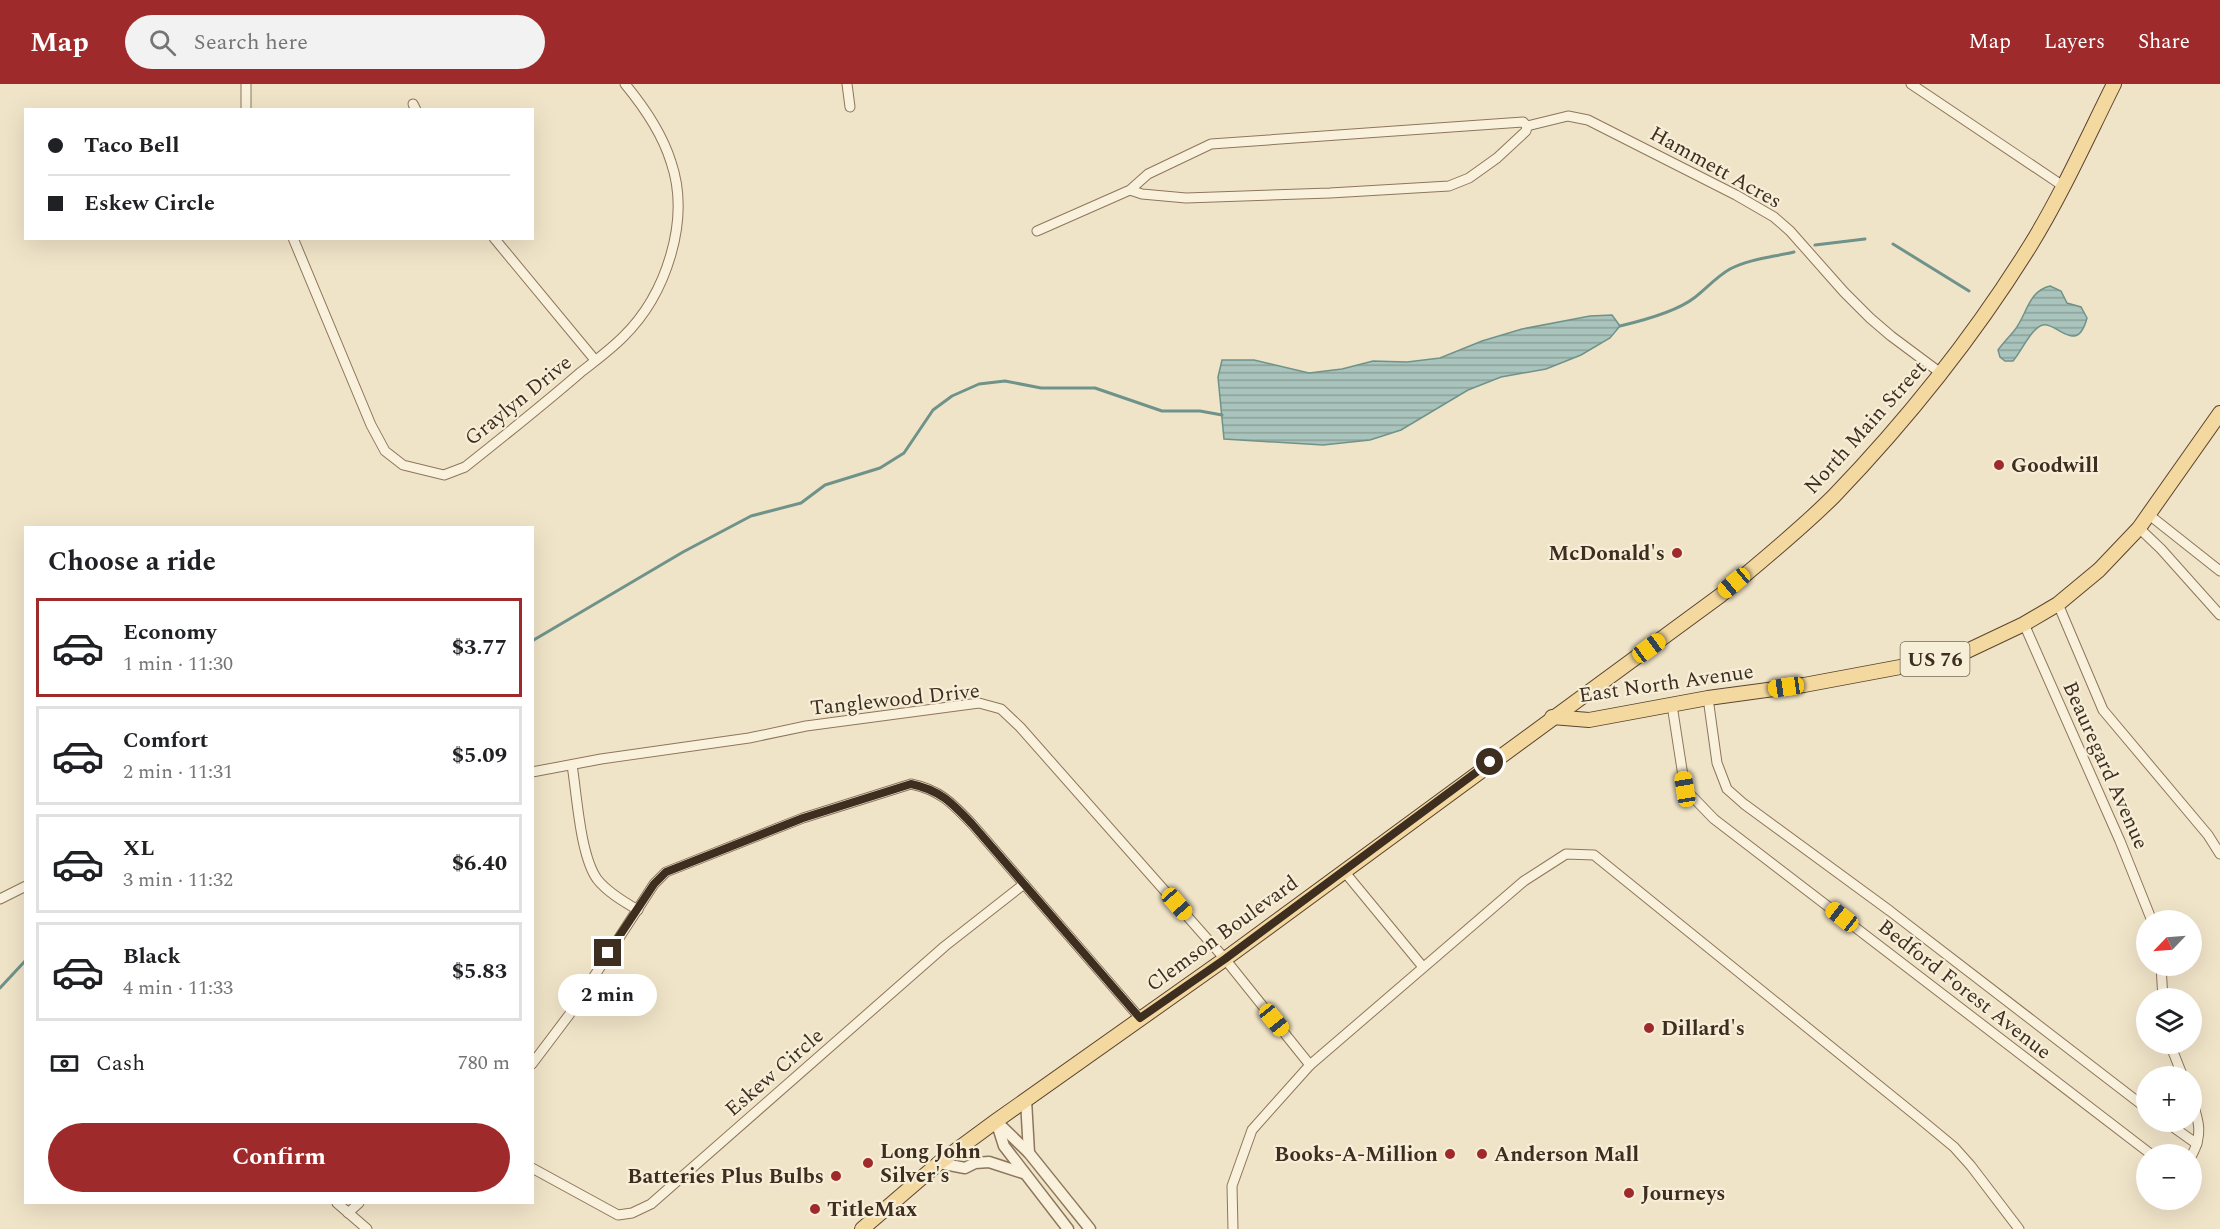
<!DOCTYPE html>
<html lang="en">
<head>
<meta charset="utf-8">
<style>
  :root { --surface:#fff; --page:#f2f2f2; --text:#202124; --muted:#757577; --line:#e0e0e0; --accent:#9e2a2b }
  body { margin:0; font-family:Spectral,serif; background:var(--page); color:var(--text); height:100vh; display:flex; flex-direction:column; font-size:22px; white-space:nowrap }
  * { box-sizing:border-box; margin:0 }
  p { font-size:20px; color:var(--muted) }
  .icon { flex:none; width:33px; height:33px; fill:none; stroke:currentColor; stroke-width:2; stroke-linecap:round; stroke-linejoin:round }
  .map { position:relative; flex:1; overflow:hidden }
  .side { position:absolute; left:24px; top:442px; width:510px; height:678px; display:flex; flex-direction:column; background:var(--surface); border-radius:0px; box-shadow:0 6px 24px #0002 }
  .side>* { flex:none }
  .guide { position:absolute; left:24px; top:24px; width:510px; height:132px; border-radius:0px; box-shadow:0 6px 24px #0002; display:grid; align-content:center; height:132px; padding:0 24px; background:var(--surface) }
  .needle { width:39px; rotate:245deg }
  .buttons { position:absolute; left:2136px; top:826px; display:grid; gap:12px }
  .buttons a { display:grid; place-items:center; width:66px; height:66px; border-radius:50%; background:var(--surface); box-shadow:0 6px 24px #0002; font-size:30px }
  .end { position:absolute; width:27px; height:27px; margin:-14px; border:8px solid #3d2e20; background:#fff; box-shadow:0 0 0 3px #fff }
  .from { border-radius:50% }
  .bubble { position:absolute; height:42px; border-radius:21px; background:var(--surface); box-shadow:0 6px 24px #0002; font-size:20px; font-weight:700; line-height:42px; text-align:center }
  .car { position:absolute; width:18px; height:36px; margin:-18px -9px; border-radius:8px; box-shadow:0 0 4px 2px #0007; background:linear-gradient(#f5c518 24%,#345 0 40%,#f5c518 0 76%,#345 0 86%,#f5c518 0) }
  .guide b { display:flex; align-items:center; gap:21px; height:57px; font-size:22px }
  .guide b+b { border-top:2px solid var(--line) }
  .guide i { width:15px; height:15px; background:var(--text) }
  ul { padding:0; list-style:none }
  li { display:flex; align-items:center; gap:18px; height:99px; margin:0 12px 9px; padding:0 12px; border:3px solid var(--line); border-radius:0px }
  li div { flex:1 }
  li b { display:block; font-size:22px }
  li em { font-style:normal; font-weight:700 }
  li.on { border-color:var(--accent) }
  li>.icon { width:54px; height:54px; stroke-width:1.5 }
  h2 { padding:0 24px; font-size:27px; line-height:72px }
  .pay { display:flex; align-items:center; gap:15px; height:66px; padding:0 24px; font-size:22px }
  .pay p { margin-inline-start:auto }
  .primary-button { display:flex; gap:12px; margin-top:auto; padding:12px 24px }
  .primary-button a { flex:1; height:69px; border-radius:36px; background:var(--accent); color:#fff; font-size:24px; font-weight:700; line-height:69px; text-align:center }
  header { display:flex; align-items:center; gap:36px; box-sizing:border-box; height:84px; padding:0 30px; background:var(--accent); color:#fff }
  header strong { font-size:28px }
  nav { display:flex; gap:33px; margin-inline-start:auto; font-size:21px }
  .search { width:420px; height:54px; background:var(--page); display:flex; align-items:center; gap:15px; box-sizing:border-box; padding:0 21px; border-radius:33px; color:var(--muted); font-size:22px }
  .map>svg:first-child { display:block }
  .water { fill:url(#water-rules); stroke:#6f938a; stroke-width:1.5 }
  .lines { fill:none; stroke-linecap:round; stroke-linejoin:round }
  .stream { stroke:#6f938a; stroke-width:3 }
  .minor-casing { stroke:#8d765c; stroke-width:11 }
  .tertiary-casing { stroke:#8d765c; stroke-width:13 }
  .primary-casing { stroke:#5b4430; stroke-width:16 }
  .minor { stroke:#faf1dc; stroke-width:9 }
  .tertiary { stroke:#faf1dc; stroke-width:10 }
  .primary { stroke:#f3d9a0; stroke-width:14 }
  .route { stroke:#3d2e20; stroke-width:8 }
  .poi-dot { fill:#9e2a2b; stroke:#f7eed8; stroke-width:2 }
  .labels { text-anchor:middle; stroke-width:4.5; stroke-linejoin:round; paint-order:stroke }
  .shield { fill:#f7eed8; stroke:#756857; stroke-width:1.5 }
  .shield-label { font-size:20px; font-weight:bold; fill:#3d2e20 }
  .street-label { font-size:21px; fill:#3d2e20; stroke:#f7eed8 }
  .poi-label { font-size:21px; font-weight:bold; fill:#3d2e20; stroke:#f7eed8; text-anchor:start }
</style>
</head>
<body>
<header>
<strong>Map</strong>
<div class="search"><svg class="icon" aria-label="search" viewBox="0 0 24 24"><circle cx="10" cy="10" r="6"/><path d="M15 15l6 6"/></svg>Search here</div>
<nav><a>Map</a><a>Layers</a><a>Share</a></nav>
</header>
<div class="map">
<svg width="2220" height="1145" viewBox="0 0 2220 1145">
  <defs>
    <pattern id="water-rules" width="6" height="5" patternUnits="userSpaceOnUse" patternTransform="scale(1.5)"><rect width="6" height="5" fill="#a9c4bc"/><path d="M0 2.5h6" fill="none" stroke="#8ba098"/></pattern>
  </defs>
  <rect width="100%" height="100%" fill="#f0e4c8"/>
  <g class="water">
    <path d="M2050,202L2061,207L2067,219L2081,223L2087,234C2077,272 2057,238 2043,241C2032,243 2021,268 2013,277H2005L2000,273L1998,266C2003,259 2009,253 2014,247C2027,231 2028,207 2050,202Z"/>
    <path d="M1612,231L1620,242L1610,254L1581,271L1546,285L1501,293L1468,306L1401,346L1370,356L1323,361L1224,355L1218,293L1222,276H1254L1309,289L1342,285L1373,277L1407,278L1440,274L1482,257L1522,245L1590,232Z"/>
  </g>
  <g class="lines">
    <g class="stream">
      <path d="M1893,160L1969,207"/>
      <path d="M1815,161L1865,155"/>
      <path d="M1620,242C1641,237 1676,228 1694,214C1706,205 1716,193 1730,185C1749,175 1773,173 1794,168"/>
      <path d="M532,557L683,468L751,432L801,419L825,401L880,384L904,369L933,326L952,312L979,300L1005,297L1041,304H1095L1162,327H1200L1222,331"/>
      <path d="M0,904L26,876"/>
    </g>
    <g class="minor-casing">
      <g id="minor">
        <path d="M847,0L850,23"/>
        <path d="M1911,0L2063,102"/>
        <path d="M413,20L416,26"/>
        <path d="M246,26V0"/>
        <path d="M1527,42L1568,32L1588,36L1736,111L1774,133L1790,147L1844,208L1870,234L1891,252L1942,290"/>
        <path d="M1037,147L1130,106L1148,90L1211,60L1523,38L1527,42L1526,47L1497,74L1469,94L1449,102L1330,109L1186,114L1142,110L1130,106"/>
        <path d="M293,154L371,341L385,367L403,381L444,391L465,383C504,352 543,321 581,288C595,277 610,266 623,253C666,211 691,136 671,78C662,49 644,23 625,0"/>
        <path d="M494,154L595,276"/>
        <path d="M2148,430L2220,487"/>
        <path d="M2139,444L2161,465L2220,531"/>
        <path d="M2058,520L2103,626L2208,751L2220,770"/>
        <path d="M2024,540L2120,757L2152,837"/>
        <path d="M1708,614L1717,679L1727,705L1744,720L1890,827L2146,1024"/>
        <path d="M1672,621L1685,705L1714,735L2152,1071"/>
        <path d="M572,681C577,711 580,771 597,795C607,808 624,818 638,826"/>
        <path d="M532,688L601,675L749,654L806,642L979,619L1001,625L1020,643L1225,875L1310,981"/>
        <path d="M1343,786L1423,883"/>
        <path d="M0,815L26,802"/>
        <path d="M2161,882L2163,915"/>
        <path d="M2170,960L2183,993"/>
        <path d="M532,980L569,931L654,800L666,788L803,734L911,700C940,706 952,719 972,740L1140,934"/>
        <path d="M2192,1016C2199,1038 2203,1050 2192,1071"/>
        <path d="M2166,1038L2197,1060"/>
        <path d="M532,1084L618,1131L632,1129L651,1120L945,862L1024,800"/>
        <path d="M337,1119L367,1145"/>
        <path d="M348,1129L359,1119"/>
        <path d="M1233,1145L1232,1102L1252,1046L1310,981L1524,797L1566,770L1594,771L1919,1034L1954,1063L1971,1082L2019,1145"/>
      </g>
    </g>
    <g class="tertiary-casing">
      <g id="tertiary">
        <path d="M1026,1016L1029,1069"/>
        <path d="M996,1037L1029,1069L1090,1145"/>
        <path d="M997,1040L1004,1062L1068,1145"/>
        <path d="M939,1079L965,1084L975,1079L989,1078L1023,1089"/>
      </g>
    </g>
    <g class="primary-casing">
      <g id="primary">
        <path d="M1552,633L1589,636L1708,614L1804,601L1911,581L1967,567L2024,540L2058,520L2099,486L2139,444L2220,329"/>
        <path d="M862,1145L939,1079L996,1037L1225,875L1721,511C1759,479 1799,447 1834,412C1908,335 1974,252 2030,162C2062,110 2087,54 2114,0"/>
      </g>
    </g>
    <use href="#minor" class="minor"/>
    <use href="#tertiary" class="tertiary"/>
    <use href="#primary" class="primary"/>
  </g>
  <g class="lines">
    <path class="route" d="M608,869L654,800L666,788L803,734L911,700C940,706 952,719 972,740L1140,934L1225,875L1490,678"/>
  </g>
  <g class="poi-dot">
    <circle cx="1999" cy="381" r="6"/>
    <circle cx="1677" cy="469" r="6"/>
    <circle cx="1649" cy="944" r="6"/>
    <circle cx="1450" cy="1070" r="6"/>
    <circle cx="1482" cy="1070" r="6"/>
    <circle cx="868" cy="1079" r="6"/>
    <circle cx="836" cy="1092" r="6"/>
    <circle cx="1629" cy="1109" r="6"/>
    <circle cx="815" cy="1125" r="6"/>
  </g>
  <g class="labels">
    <rect class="shield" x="1900.5" y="558" width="69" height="34" rx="4.5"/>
    <g class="shield-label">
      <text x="1935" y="582">US 76</text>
    </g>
    <g class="street-label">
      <text transform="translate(1716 83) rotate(29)" y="7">Hammett Acres</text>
      <text transform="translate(518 316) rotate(-39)" y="7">Graylyn Drive</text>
      <text transform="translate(1865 343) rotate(-48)" y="7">North Main Street</text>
      <text transform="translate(1666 599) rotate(-8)" y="7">East North Avenue</text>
      <text transform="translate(895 615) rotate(-6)" y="7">Tanglewood Drive</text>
      <text transform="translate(2106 681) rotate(66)" y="7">Beauregard Avenue</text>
      <text transform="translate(1222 849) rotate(-36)" y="7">Clemson Boulevard</text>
      <text transform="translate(1965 905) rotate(38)" y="7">Bedford Forest Avenue</text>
      <text transform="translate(774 988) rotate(-41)" y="7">Eskew Circle</text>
    </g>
    <g class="poi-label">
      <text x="2011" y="388">Goodwill</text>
      <text x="1665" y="476" text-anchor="end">McDonald's</text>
      <text x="1661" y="951">Dillard's</text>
      <text x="880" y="1074">Long John<tspan x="880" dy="24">Silver's</tspan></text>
      <text x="1438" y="1077" text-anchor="end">Books-A-Million</text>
      <text x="1494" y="1077">Anderson Mall</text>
      <text x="824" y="1099" text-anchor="end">Batteries Plus Bulbs</text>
      <text x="1641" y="1116">Journeys</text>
      <text x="827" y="1132">TitleMax</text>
    </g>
  </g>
</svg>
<div class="buttons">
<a><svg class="needle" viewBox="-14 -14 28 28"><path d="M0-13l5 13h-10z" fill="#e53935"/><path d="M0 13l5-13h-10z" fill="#757577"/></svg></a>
<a><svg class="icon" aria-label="layers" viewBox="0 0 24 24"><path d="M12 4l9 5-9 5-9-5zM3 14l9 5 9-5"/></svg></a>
<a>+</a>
<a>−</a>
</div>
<i class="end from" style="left:1490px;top:678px"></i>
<i class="end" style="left:608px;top:869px"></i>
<div class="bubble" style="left:558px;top:890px;width:99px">2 min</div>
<i class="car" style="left:1734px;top:499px;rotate:230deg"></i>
<i class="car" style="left:1649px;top:564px;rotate:54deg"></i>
<i class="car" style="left:1786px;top:603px;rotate:262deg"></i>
<i class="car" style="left:1685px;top:705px;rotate:351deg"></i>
<i class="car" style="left:1177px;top:820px;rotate:139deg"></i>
<i class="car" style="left:1842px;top:833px;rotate:308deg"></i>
<i class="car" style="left:1274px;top:936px;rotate:141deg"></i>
<div class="guide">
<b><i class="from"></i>Taco Bell</b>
<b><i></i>Eskew Circle</b>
</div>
<section class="side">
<h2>Choose a ride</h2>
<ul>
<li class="on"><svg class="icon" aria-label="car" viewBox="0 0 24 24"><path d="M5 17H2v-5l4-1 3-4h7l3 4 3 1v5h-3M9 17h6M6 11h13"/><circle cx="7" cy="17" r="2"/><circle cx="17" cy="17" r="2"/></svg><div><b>Economy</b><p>1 min · 11:30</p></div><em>$3.77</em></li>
<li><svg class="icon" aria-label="car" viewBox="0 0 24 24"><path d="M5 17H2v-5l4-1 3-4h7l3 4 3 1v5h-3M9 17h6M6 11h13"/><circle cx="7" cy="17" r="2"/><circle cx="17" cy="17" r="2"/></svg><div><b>Comfort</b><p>2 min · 11:31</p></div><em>$5.09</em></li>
<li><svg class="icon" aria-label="car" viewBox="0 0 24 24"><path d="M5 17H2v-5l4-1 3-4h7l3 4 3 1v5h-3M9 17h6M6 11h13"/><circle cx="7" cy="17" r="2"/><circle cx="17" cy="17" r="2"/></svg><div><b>XL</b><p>3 min · 11:32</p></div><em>$6.40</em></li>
<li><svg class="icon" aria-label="car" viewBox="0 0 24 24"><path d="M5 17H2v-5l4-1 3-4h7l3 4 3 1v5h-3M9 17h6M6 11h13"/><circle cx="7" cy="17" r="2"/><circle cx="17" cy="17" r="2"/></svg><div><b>Black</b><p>4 min · 11:33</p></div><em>$5.83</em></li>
</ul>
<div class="pay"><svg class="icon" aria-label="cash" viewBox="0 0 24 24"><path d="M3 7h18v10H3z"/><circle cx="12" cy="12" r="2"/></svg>Cash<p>780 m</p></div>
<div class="primary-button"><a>Confirm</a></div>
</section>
</div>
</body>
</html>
